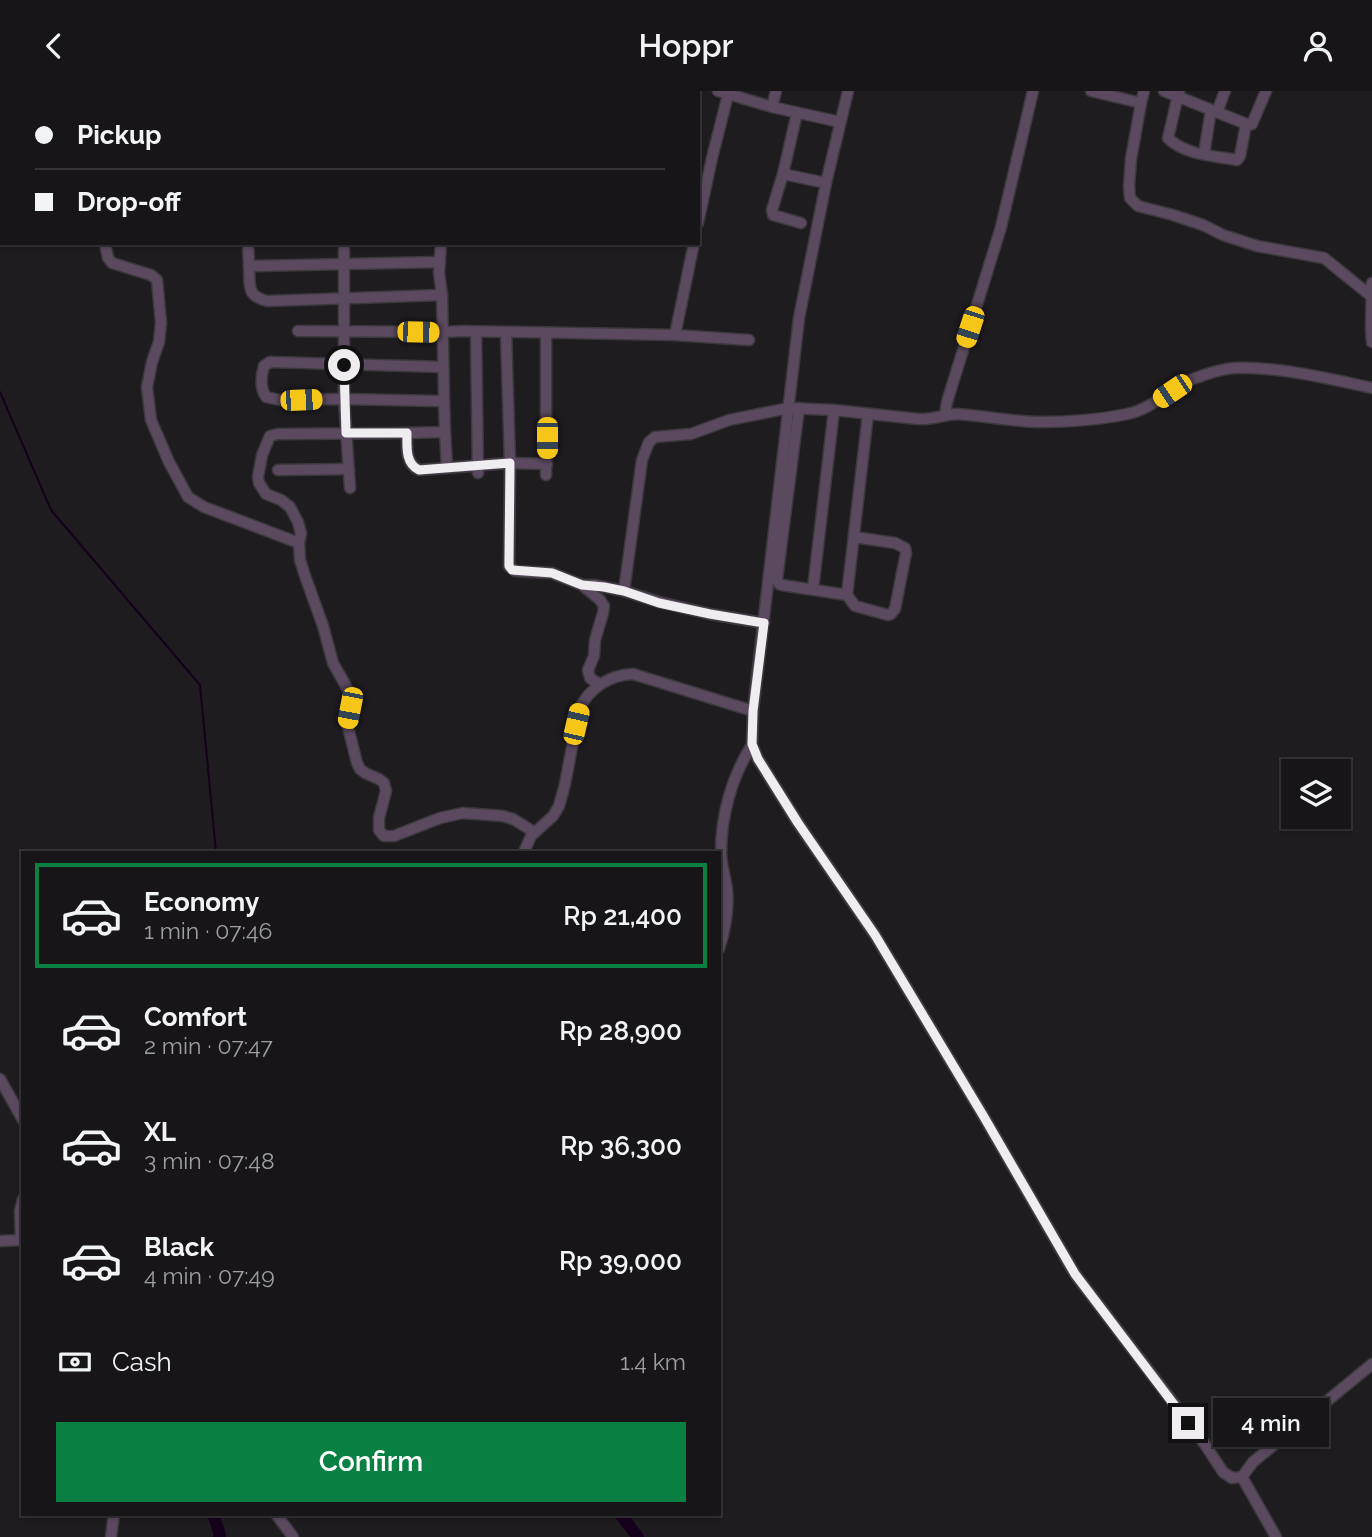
<!DOCTYPE html>
<html lang="en">
<head>
<meta charset="utf-8">
<style>
  :root { --surface:#171518; --page:#201e21; --text:#f1f3f6; --muted:#9e9fa2; --line:#363437; --accent:#0b8043 }
  body { margin:0; font-family:Raleway,sans-serif; background:var(--page); color:var(--text); height:100vh; display:flex; flex-direction:column; font-size:26px; white-space:nowrap }
  * { box-sizing:border-box; margin:0 }
  p { font-size:23px; color:var(--muted) }
  .icon { flex:none; width:38px; height:38px; fill:none; stroke:currentColor; stroke-width:2; stroke-linecap:round; stroke-linejoin:round }
  .map { position:relative; flex:1; overflow:hidden }
  .drawer { position:absolute; left:21px; top:760px; width:700px; height:665px; display:flex; flex-direction:column; background:var(--surface); border-radius:0px; box-shadow:0 2px 5px #0004,0 0 0 2px var(--line) }
  .drawer>* { flex:none }
  .hud { position:absolute; left:0px; top:0px; width:700px; height:154px; box-shadow:0 2px 5px #0004,0 0 0 2px var(--line); display:grid; align-content:center; height:154px; padding:0 35px; background:var(--surface) }
  .tools { position:absolute; left:1281px; top:668px; display:grid; gap:14px }
  .tools a { display:grid; place-items:center; width:70px; height:70px; border-radius:0px; background:var(--surface); box-shadow:0 2px 5px #0004,0 0 0 2px var(--line); font-size:35px }
  .end { position:absolute; width:32px; height:32px; margin:-16px; border:9px solid #efedf0; background:#111; box-shadow:0 0 0 4px #111 }
  .from { border-radius:50% }
  .bubble { position:absolute; height:49px; border-radius:0px; background:var(--surface); box-shadow:0 2px 5px #0004,0 0 0 2px var(--line); font-size:23px; font-weight:600; line-height:49px; text-align:center }
  .car { position:absolute; width:21px; height:42px; margin:-21px -10px; border-radius:9px; box-shadow:0 0 5px 2px #0007; background:linear-gradient(#f5c518 24%,#345 0 40%,#f5c518 0 76%,#345 0 86%,#f5c518 0) }
  .hud b { display:flex; align-items:center; gap:24px; height:66px; font-size:26px }
  .hud b+b { border-top:2px solid var(--line) }
  .hud i { width:18px; height:18px; background:var(--text) }
  ul { padding:12px 0 0; list-style:none }
  li { display:flex; align-items:center; gap:21px; height:105px; margin:0 14px 10px; padding:0 21px; border:4px solid transparent; border-radius:0px }
  li div { flex:1 }
  li b { display:block; font-size:26px }
  li em { font-style:normal; font-weight:600 }
  li.selected { border-color:var(--accent) }
  li>.icon { width:63px; height:63px; stroke-width:1.5 }
  .pay { display:flex; align-items:center; gap:18px; height:77px; padding:0 35px; font-size:26px }
  .pay p { margin-inline-start:auto }
  .cta { display:flex; gap:14px; margin-top:auto; padding:14px 35px }
  .cta a { flex:1; height:80px; border-radius:0px; background:var(--accent); color:#fff; font-size:28px; font-weight:600; line-height:80px; text-align:center }
  header { display:flex; justify-content:space-between; align-items:center; height:91px; padding:0 35px; background:var(--surface); font-size:32px; font-weight:600 }
  .map>svg:first-child { display:block }
  .lines { fill:none; stroke-linecap:round; stroke-linejoin:round }
  .stream { stroke:#15001b; stroke-width:2 }
  .river { stroke:#15001b; stroke-width:12 }
  .minor-casing { stroke:#3c393d; stroke-width:13 }
  .minor { stroke:#5b4960; stroke-width:10 }
  .route { stroke:#efedf0; stroke-width:9 }
</style>
</head>
<body>
<header><svg class="icon" aria-label="back" viewBox="0 0 24 24"><path d="M15 5l-7 7 7 7"/></svg>Hoppr<svg class="icon" aria-label="person" viewBox="0 0 24 24"><circle cx="12" cy="8" r="4"/><path d="M4 21q1-7 8-7t8 7"/></svg></header>
<div class="map">
<svg width="1372" height="1446" viewBox="0 0 1372 1446">
  <rect width="100%" height="100%" fill="#1f1c20"/>
  <g class="lines">
    <path class="stream" d="M0,301L51,419L200,594L216,761"/>
    <g class="river">
      <path d="M213,1423L220,1444L219,1446"/>
      <path d="M620,1423L638,1446"/>
    </g>
    <g class="minor-casing">
      <g id="minor">
        <path d="M27,0L37,2"/>
        <path d="M257,0L260,2"/>
        <path d="M534,0L539,2"/>
        <path d="M718,0L772,16L840,31"/>
        <path d="M848,0L826,92L799,227L753,620L752,654L758,668L798,732L875,844L984,1026L1075,1183L1204,1352L1223,1381L1232,1387L1242,1386"/>
        <path d="M1091,0L1141,12"/>
        <path d="M1144,0L1141,12L1131,68L1129,95L1130,107L1138,115L1173,124L1203,134L1223,144L1257,155L1324,167L1371,205"/>
        <path d="M1164,0L1249,34L1252,33L1266,0"/>
        <path d="M1179,0L1168,47C1184,64 1216,65 1237,69L1240,65L1246,33"/>
        <path d="M9,2L10,0"/>
        <path d="M122,2V0"/>
        <path d="M344,2V0"/>
        <path d="M457,2V0"/>
        <path d="M503,2V0"/>
        <path d="M607,2L608,0"/>
        <path d="M633,2V0"/>
        <path d="M671,2V0"/>
        <path d="M772,16L776,0"/>
        <path d="M1217,21L1225,0"/>
        <path d="M797,22L783,83L772,119L773,124L801,132"/>
        <path d="M0,33H2"/>
        <path d="M0,61L2,51"/>
        <path d="M1204,63L1211,19"/>
        <path d="M0,80H2"/>
        <path d="M783,83L826,92"/>
        <path d="M0,120L2,121"/>
        <path d="M698,132L712,67L729,0"/>
        <path d="M105,152L108,167L112,172L151,184L157,189L161,232L159,251L152,271L147,296L151,329L169,371L188,406L204,416L299,452"/>
        <path d="M248,152L249,175"/>
        <path d="M344,152V308L437,310L444,309V305L442,204L439,182L441,152"/>
        <path d="M440,171L249,175C250,194 246,205 267,210L442,204"/>
        <path d="M1372,192L1371,238L1372,251"/>
        <path d="M298,240L443,241L463,240L675,244L749,249"/>
        <path d="M476,241L478,382"/>
        <path d="M506,241L510,372L509,475L515,480L552,482L582,494L600,509L604,515L603,522L595,549L594,565L588,579L590,587L599,593"/>
        <path d="M546,242V384"/>
        <path d="M675,244L694,152"/>
        <path d="M444,309L445,341L407,342C407,356 405,372 419,379L510,372L547,373"/>
        <path d="M799,317L777,488L779,493L782,494L847,504"/>
        <path d="M945,324L947,311L1001,136L1033,0"/>
        <path d="M445,341L447,376"/>
        <path d="M407,342L278,343L270,345L262,364L258,386L259,392L266,403L281,409L290,416L298,431L301,442L299,452L300,469L304,482L323,535L333,572L346,595L349,603L350,617L347,632L357,672L360,678L365,682L379,688L384,692L386,700L379,727V739L384,745H394L440,727L463,722L503,725L513,728L534,741"/>
        <path d="M278,379L349,378"/>
        <path d="M350,397L344,308L280,309L266,306C260,297 261,285 264,275L270,271L443,276"/>
        <path d="M854,446L895,452L905,457L906,462L895,518L891,523L888,524L855,515L847,504L868,323"/>
        <path d="M582,494H595L624,500L659,511L710,523L764,532"/>
        <path d="M813,498L834,319"/>
        <path d="M624,500L642,369L649,351L655,346L691,343L729,329L789,317L834,319L918,328C931,329 943,324 957,323C983,325 1010,330 1037,331C1067,331 1098,329 1127,323C1153,318 1170,297 1193,288C1206,283 1220,278 1234,277C1277,275 1331,288 1372,297"/>
        <path d="M524,761L531,745L553,725L559,715L565,693L579,619C589,597 609,584 633,583L753,620"/>
        <path d="M719,858C725,839 729,819 727,799C726,787 721,775 721,762C721,724 732,685 752,654"/>
        <path d="M0,988L23,1029"/>
        <path d="M0,1150L21,1149L20,1120L23,1108"/>
        <path d="M276,1423L293,1446"/>
        <path d="M111,1446L114,1423"/>
        <path d="M1276,1446L1242,1386L1253,1371L1372,1273"/>
      </g>
    </g>
    <use href="#minor" class="minor"/>
  </g>
  <g class="lines">
    <path class="route" d="M344,274L346,342H407C407,356 405,372 419,379L510,372L509,468V475L512,479L552,482L582,494L604,496L624,500L659,512L710,523L764,532L753,620L752,653L758,668L798,732L875,844L984,1026L1075,1183L1188,1332"/>
  </g>
</svg>
<div class="tools">
<a><svg class="icon" aria-label="layers" viewBox="0 0 24 24"><path d="M12 4l9 5-9 5-9-5zM3 14l9 5 9-5"/></svg></a>
</div>
<i class="end from" style="left:344px;top:274px"></i>
<i class="end" style="left:1188px;top:1332px"></i>
<div class="bubble" style="left:1213px;top:1307px;width:116px">4 min</div>
<i class="car" style="left:970px;top:236px;rotate:198deg"></i>
<i class="car" style="left:418px;top:241px;rotate:91deg"></i>
<i class="car" style="left:1172px;top:300px;rotate:236deg"></i>
<i class="car" style="left:301px;top:309px;rotate:88deg"></i>
<i class="car" style="left:547px;top:347px;rotate:180deg"></i>
<i class="car" style="left:350px;top:617px;rotate:191deg"></i>
<i class="car" style="left:576px;top:633px;rotate:13deg"></i>
<div class="hud">
<b><i class="from"></i>Pickup</b>
<b><i></i>Drop-off</b>
</div>
<section class="drawer">
<ul>
<li class="selected"><svg class="icon" aria-label="car" viewBox="0 0 24 24"><path d="M5 17H2v-5l4-1 3-4h7l3 4 3 1v5h-3M9 17h6M6 11h13"/><circle cx="7" cy="17" r="2"/><circle cx="17" cy="17" r="2"/></svg><div><b>Economy</b><p>1 min · 07:46</p></div><em>Rp 21,400</em></li>
<li><svg class="icon" aria-label="car" viewBox="0 0 24 24"><path d="M5 17H2v-5l4-1 3-4h7l3 4 3 1v5h-3M9 17h6M6 11h13"/><circle cx="7" cy="17" r="2"/><circle cx="17" cy="17" r="2"/></svg><div><b>Comfort</b><p>2 min · 07:47</p></div><em>Rp 28,900</em></li>
<li><svg class="icon" aria-label="car" viewBox="0 0 24 24"><path d="M5 17H2v-5l4-1 3-4h7l3 4 3 1v5h-3M9 17h6M6 11h13"/><circle cx="7" cy="17" r="2"/><circle cx="17" cy="17" r="2"/></svg><div><b>XL</b><p>3 min · 07:48</p></div><em>Rp 36,300</em></li>
<li><svg class="icon" aria-label="car" viewBox="0 0 24 24"><path d="M5 17H2v-5l4-1 3-4h7l3 4 3 1v5h-3M9 17h6M6 11h13"/><circle cx="7" cy="17" r="2"/><circle cx="17" cy="17" r="2"/></svg><div><b>Black</b><p>4 min · 07:49</p></div><em>Rp 39,000</em></li>
</ul>
<div class="pay"><svg class="icon" aria-label="cash" viewBox="0 0 24 24"><path d="M3 7h18v10H3z"/><circle cx="12" cy="12" r="2"/></svg>Cash<p>1.4 km</p></div>
<div class="cta"><a>Confirm</a></div>
</section>
</div>
</body>
</html>
